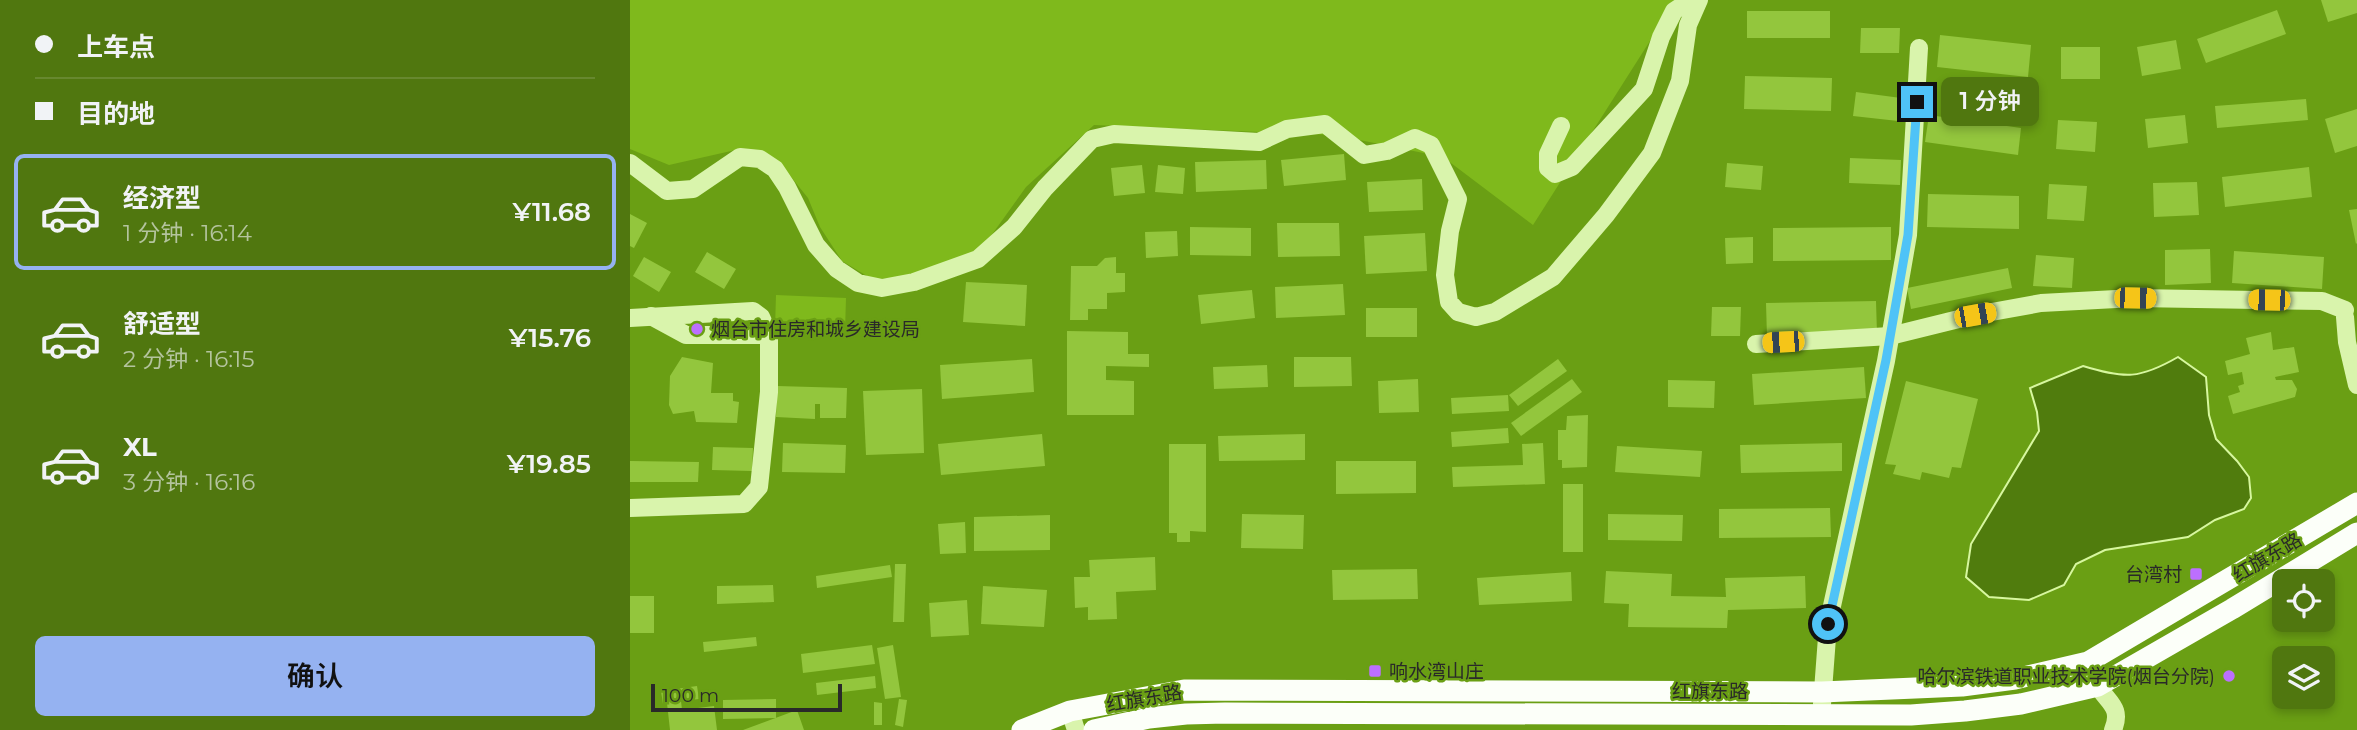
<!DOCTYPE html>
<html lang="zh">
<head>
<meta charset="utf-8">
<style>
  :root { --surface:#50770f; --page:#567c18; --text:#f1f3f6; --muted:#b4c49e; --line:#67882f; --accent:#95b2f1 }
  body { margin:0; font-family:Montserrat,"Noto Sans SC",sans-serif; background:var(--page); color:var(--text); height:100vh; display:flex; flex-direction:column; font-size:26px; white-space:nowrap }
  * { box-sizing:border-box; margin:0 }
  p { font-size:23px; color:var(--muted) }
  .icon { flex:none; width:38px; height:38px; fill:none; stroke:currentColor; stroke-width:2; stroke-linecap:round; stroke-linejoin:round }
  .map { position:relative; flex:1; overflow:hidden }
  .sheet { display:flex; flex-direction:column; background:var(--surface); width:630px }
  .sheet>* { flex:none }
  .top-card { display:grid; align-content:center; height:154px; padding:0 35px; background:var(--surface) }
  .buttons { position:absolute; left:1642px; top:569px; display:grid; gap:14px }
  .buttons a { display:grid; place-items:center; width:63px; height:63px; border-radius:10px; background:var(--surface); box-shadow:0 4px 10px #0003; font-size:35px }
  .scale { position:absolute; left:21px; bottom:18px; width:191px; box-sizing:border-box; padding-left:7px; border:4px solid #292929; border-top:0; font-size:19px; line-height:24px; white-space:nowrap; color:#292929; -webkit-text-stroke:5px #6a9f14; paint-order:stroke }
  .end { position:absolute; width:32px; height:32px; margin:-16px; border:9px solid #4fc3f7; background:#111; box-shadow:0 0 0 4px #111 }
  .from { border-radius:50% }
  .bubble { position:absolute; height:49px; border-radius:10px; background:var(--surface); box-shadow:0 4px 10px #0003; font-size:23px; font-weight:600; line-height:49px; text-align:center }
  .car { position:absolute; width:21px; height:42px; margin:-21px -10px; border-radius:9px; box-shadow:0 0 5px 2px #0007; background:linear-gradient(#f5c518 24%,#345 0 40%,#f5c518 0 76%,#345 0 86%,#f5c518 0) }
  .top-card b { display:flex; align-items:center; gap:24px; height:66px; font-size:26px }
  .top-card b+b { border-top:2px solid var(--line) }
  .top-card i { width:18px; height:18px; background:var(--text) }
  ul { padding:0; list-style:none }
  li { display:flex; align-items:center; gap:21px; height:116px; margin:0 14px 10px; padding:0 21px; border:4px solid transparent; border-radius:10px }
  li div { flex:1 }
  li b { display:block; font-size:26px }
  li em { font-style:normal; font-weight:600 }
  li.selected { border-color:var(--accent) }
  li>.icon { width:63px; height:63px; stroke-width:1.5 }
  .primary-button { display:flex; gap:14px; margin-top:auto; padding:14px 35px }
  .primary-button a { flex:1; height:80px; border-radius:10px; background:var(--accent); color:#111; font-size:28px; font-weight:600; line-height:80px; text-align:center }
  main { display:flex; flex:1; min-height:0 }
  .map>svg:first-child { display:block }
  .green { fill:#7fb91c }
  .water { fill:#507c0d; stroke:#d7f79f; stroke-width:2 }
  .building { fill:#93c63d }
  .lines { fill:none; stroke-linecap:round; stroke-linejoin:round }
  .minor { stroke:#d9f4ac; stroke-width:18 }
  .major { stroke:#fcfff9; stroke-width:21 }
  .route { stroke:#4fc3f7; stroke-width:9 }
  .poi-dot { fill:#bc6fff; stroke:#6a9f14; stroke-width:2.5 }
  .labels { text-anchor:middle; stroke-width:5; stroke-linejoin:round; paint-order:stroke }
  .poi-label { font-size:19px; fill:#292929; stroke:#6a9f14; text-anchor:start }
  .street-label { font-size:19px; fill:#292929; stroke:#6a9f14 }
</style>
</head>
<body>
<main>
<section class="sheet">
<div class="top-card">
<b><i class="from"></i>上车点</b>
<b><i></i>目的地</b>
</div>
<ul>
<li class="selected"><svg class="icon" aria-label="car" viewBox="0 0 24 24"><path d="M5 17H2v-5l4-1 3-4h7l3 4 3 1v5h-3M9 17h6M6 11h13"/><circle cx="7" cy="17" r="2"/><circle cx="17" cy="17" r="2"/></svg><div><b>经济型</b><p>1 分钟 · 16:14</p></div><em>¥11.68</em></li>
<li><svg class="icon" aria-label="car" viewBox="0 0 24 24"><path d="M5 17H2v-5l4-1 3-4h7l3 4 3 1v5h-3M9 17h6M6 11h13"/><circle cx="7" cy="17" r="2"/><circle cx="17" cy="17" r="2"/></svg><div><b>舒适型</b><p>2 分钟 · 16:15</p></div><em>¥15.76</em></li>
<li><svg class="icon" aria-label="car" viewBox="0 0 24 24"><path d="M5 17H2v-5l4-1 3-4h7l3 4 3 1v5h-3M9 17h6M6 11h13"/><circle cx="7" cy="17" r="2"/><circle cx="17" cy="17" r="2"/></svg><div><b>XL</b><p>3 分钟 · 16:16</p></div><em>¥19.85</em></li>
</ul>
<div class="primary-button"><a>确认</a></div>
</section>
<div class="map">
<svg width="1727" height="730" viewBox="0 0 1727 730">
  <rect width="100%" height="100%" fill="#6a9f14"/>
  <g class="green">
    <path d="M0,0H1046L903,225L813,157L705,135L464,125L396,187L348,254L278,278L242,279L212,261L190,227L178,198L149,162L110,149L39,165L0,149Z"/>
    <path d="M146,295L216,298L215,331L145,328Z"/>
  </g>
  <path class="water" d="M1548,357L1576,377L1579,415L1586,439L1607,461L1619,477L1621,498L1614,509L1585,520L1558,537L1475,550L1446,564L1434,585L1399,600L1359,597L1336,577L1341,544L1409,431L1407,412L1400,388L1453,366C1495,379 1510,379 1548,357Z"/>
  <g class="building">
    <path d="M1691,0H1727V13L1698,22Z"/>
    <path d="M1647,10L1656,34L1576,63L1567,39Z"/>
    <rect x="1117" y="11" width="83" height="27"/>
    <path d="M1231,28H1270L1269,53H1230Z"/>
    <path d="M1310,35L1401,45L1398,77L1307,67Z"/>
    <path d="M1546,40L1551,69L1512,76L1507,47Z"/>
    <rect x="1431" y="47" width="39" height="32"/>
    <path d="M1115,76L1202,78L1201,111L1114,109Z"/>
    <path d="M1226,92L1271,98L1268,121L1223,116Z"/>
    <path d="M1676,99L1678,120L1587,128L1585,106Z"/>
    <path d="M1727,109V146L1705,153L1695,119Z"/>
    <path d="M1299,115L1391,128L1388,155L1295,142Z"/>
    <path d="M1555,115L1558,143L1518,148L1515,119Z"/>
    <path d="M1428,120L1467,122L1465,152L1426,149Z"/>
    <path d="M714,154L716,180L654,186L651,160Z"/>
    <path d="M1220,158L1271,160L1270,185L1219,183Z"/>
    <path d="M636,160L637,189L566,192L565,162Z"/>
    <path d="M1097,163L1133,166L1131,190L1095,187Z"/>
    <path d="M512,165L515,193L484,196L481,168Z"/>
    <path d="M528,165L555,168L553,194L525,192Z"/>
    <path d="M1679,167L1682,197L1595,207L1592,177Z"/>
    <path d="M792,179L793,210L739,212L737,182Z"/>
    <path d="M1567,182L1569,215L1524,217L1523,183Z"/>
    <path d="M1419,184L1457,186L1454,221L1417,219Z"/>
    <path d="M1298,194L1389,196V229L1297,227Z"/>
    <path d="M1727,209V243L1726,244L1719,210Z"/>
    <path d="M0,214L17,223L4,248L0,246Z"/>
    <path d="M647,223H709L710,256L648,257Z"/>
    <path d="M560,227L621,228V256L560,255Z"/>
    <path d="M1261,227V260L1143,261V228Z"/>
    <path d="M547,231L548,256L516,258L515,232Z"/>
    <path d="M795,233L797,271L736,274L734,236Z"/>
    <path d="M1123,237V263L1096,264L1095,238Z"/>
    <path d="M1580,249L1581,283L1535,285V250Z"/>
    <path d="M1604,251L1694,257L1692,289L1602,283Z"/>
    <path d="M77,252L106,269L94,289L65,272Z"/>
    <path d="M1406,255L1444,258L1442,288L1403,286Z"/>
    <path d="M14,257L41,272L29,292L3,276Z"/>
    <path d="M486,257V273H495V292L477,293V309H458V320H440L441,266H467L475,258Z"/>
    <path d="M1378,268L1382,288L1281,309L1277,288Z"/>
    <path d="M336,282L397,285L395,326L333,322Z"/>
    <path d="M713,284L715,315L646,318L645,287Z"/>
    <path d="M622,290L625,318L571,324L568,295Z"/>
    <path d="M1246,301L1247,334L1137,337L1136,303Z"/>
    <path d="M1082,307H1111L1110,336H1081Z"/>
    <rect x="736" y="308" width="51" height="29"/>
    <path d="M437,331L498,332V354H519V367L476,366V380L504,381V415H437Z"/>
    <path d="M1641,332L1643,350L1664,347L1669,372L1645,377L1646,380H1662L1667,389L1665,397L1603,414L1598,396L1610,392L1608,386L1614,384L1612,372L1598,375L1595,361L1620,354L1616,338Z"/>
    <path d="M52,357L83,363L81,393H103V401L109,402L107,423L66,422L64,411L43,414L39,405L40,376Z"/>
    <path d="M664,357H721L722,386L664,387Z"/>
    <path d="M402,359L404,392L312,399L310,365Z"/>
    <path d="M928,359L937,371L888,406L879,395Z"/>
    <path d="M637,365L638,387L584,389L583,367Z"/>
    <path d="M1234,367L1236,398L1124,405L1122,374Z"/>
    <path d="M788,379L789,412L749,413L748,381Z"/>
    <path d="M942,379L952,392L891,436L881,423Z"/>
    <path d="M1038,380L1085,381L1084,408L1038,407Z"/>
    <path d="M1276,381L1348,399L1331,468L1322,467L1319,478L1292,472L1290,480L1263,474L1266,465L1255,464Z"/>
    <path d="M147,386L217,388L216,418H190V404H185V419L146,417Z"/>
    <path d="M292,389L294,453L236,455L233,391Z"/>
    <path d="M878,395L879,411L822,414L821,398Z"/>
    <path d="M958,415L957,467L932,468V460H928V430H936L937,416Z"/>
    <path d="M878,428L879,443L822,447L821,432Z"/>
    <path d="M412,434L415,466L311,475L308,444Z"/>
    <path d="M675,434V460L589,461L588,436Z"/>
    <path d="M153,443L216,445L215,473L152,472Z"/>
    <path d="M913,443L915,484L823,487L822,467L893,465L892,444Z"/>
    <path d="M1212,443V471L1111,473L1110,445Z"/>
    <path d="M539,444H576V532L560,531V542H547V533H539Z"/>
    <path d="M987,446L1072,451L1070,477L985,472Z"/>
    <path d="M83,447L123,448L122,471L82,470Z"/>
    <path d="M0,461L69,462L68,482H0Z"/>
    <path d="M706,461H786V493L706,494Z"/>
    <rect x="933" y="484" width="20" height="68"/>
    <path d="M1200,508L1201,537L1089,538V509Z"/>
    <path d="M612,514L674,515L673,549L611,548Z"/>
    <path d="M978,514L1053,515L1052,541L978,540Z"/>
    <path d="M420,515V550L344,551V517Z"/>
    <path d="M335,522L336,553L310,554L308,524Z"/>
    <path d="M525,557L526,590L486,592L487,619L458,620V607L445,608L444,577H460L459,560Z"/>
    <path d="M265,564H276L274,622H263Z"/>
    <path d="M260,565L262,577L187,588L186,576Z"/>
    <path d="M787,569L788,599L703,600L702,570Z"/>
    <path d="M976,571L1042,574L1041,596L1096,597L1095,578L1175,576L1176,608L1098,610L1097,628L998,627L999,604L974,603Z"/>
    <path d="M941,572L942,601L849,605L847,578Z"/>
    <path d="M143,585L144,602L87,604V586Z"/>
    <path d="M353,586L417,590L414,627L351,624Z"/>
    <rect x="0" y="596" width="24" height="37"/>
    <path d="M337,600L339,635L301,637L299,603Z"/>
    <path d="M126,637L127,646L74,652L73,642Z"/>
    <path d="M242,645L245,664L173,673L171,654Z"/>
    <path d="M263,645L271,697L255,699L247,648Z"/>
    <path d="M245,676L246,688L187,695L186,683Z"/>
    <path d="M67,686L69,699L51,701L52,710L84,706L87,730H40L37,703L33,704L31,691Z"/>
    <path d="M146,699V718L93,719V700Z"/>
    <path d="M269,699L277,700L273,727L265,725Z"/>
    <path d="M244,702L252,703V725H244Z"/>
    <path d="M167,710L174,730H113Z"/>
  </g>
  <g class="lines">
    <g class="minor">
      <path d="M931,126L918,154V168L925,174L942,167L1014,89L1031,37L1044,11L1061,0"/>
      <path d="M0,163L37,191L63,189L110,157L130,159L145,169L157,187L186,245L207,269L228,283L252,288L284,282L348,259L384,227L415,188L462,139L484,134L629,142L657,129L695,124L734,155L757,151L785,138L801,145L828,199L820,231L815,275L819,302L828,312L846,317L865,312L923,277L976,215L1022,153L1050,81L1058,25L1069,0"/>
      <path d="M21,316L56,335H139"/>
      <path d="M1715,317L1717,342L1727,385"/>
      <path d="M0,318L123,311L131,317L139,335V392L129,487L114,504L0,508"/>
      <path d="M1126,344L1260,336L1345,315L1411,303L1505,298L1692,301L1715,310"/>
      <path d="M1458,662C1461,669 1463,677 1467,684C1476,702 1493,706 1483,730"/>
      <path d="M1192,704L1198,624L1256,361L1278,235L1289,48"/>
      <path d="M440,711L446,730"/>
    </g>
    <g class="major">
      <path d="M392,730L440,711L554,690L1192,692L1332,686L1385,679L1458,662L1727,503"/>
      <path d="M464,730L519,718L556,714L595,713L1281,715L1335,711L1391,704L1468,686L1602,609L1727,533"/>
    </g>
  </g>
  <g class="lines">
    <path class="route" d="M1198,624L1256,360L1278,235L1287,102"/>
  </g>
  <g class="poi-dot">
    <circle cx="67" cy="329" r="7"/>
    <rect x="1559" y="567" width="14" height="14" rx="3.5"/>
    <rect x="738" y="664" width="14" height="14" rx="3.5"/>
    <circle cx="1599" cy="676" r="7"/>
  </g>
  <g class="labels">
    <g class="poi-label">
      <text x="81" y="336">烟台市住房和城乡建设局</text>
      <text x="1552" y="581" text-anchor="end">台湾村</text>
      <text x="759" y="678">响水湾山庄</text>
      <text x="1585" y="683" text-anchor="end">哈尔滨铁道职业技术学院(烟台分院)</text>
    </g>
    <g class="street-label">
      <text transform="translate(1637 557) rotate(-31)" y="7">红旗东路</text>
      <text x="1080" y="698">红旗东路</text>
      <text transform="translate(514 698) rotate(-10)" y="7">红旗东路</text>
    </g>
  </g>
</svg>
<div class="buttons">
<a><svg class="icon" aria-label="locate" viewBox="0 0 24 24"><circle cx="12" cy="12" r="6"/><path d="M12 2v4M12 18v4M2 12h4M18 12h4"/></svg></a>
<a><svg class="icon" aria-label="layers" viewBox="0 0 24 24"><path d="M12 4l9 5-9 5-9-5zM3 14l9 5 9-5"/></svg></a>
</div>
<div class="scale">100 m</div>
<i class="end from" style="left:1198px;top:624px"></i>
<i class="end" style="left:1287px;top:102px"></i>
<div class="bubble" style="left:1311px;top:77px;width:98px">1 分钟</div>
<i class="car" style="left:1505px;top:298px;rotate:91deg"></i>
<i class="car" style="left:1639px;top:300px;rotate:271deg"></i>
<i class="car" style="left:1345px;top:315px;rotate:80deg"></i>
<i class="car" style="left:1153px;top:342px;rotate:267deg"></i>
</div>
</main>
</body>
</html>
